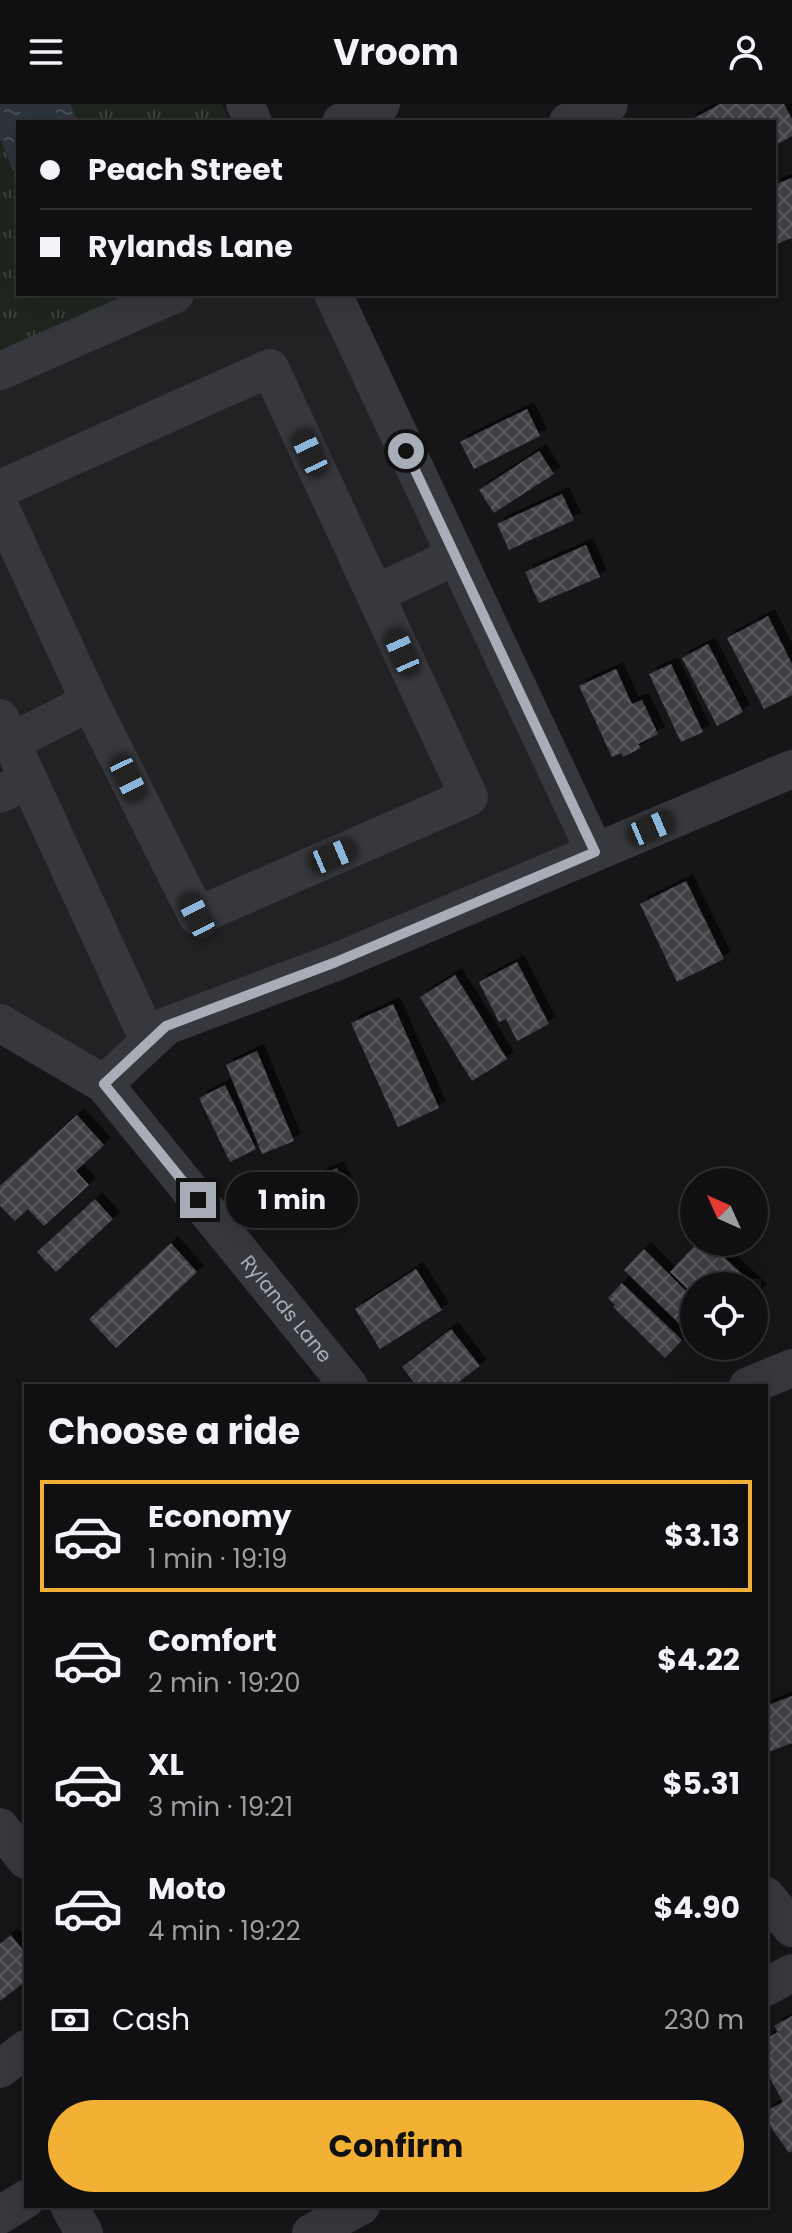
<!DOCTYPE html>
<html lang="en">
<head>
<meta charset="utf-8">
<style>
  :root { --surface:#101012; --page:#19191b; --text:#f1f3f6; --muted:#9c9d9f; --line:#303032; --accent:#f2b134 }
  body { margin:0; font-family:Poppins,sans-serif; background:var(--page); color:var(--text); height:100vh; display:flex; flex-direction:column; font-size:30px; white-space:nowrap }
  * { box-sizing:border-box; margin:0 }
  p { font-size:26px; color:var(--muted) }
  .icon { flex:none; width:44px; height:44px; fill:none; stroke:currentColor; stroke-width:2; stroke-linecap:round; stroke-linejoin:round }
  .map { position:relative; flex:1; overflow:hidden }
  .sheet { position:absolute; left:24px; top:1280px; width:744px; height:824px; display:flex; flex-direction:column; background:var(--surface); border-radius:0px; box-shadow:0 8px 32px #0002,0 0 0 2px var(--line) }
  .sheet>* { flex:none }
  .banner { position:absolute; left:16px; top:16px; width:760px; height:176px; border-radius:0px; box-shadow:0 8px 32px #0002,0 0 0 2px var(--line); display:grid; align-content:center; height:176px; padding:0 24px; background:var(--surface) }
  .needle { width:52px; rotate:315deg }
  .fabs { position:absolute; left:680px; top:1064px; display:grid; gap:16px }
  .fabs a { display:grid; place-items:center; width:88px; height:88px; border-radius:50%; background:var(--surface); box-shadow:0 8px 32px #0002,0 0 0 2px var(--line); font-size:40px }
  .end { position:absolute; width:36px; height:36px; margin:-18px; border:10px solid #a8adb8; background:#111; box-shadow:0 0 0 4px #111 }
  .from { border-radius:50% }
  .bubble { position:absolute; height:56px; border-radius:28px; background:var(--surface); box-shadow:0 8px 32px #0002,0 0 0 2px var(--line); font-size:26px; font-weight:700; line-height:56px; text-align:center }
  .car { position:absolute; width:24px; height:48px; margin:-24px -12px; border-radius:10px; box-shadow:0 0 6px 2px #0007; background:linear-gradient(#222 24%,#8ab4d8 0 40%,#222 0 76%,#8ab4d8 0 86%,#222 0) }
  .banner b { display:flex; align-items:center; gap:28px; height:76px; font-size:30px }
  .banner b+b { border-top:2px solid var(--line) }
  .banner i { width:20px; height:20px; background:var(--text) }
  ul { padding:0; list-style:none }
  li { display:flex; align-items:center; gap:24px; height:112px; margin:0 16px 12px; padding:0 8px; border:4px solid transparent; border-radius:0px }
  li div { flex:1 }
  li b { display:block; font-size:30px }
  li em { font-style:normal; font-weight:700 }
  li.on { border-color:var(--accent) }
  li>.icon { width:72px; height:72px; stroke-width:1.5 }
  h2 { padding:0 24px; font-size:36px; line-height:96px }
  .pay { display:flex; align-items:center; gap:20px; height:88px; padding:0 24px; font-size:30px }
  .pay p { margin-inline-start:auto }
  .action { display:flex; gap:16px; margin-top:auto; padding:16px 24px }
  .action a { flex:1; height:92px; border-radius:48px; background:var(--accent); color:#111; font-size:32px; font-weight:700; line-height:92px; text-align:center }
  header { display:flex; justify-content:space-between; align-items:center; height:104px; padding:0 24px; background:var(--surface); font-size:36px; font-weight:700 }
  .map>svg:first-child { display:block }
  .built { fill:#222225 }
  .grass { fill:url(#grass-tufts) }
  .water { fill:url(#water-ripples) }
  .building { fill:url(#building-cross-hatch); filter:url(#shadow) }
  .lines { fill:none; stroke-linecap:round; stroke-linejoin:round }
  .minor { stroke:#37383d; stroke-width:38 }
  .route { stroke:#a8adb8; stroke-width:10 }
  .labels { text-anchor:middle; stroke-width:6; stroke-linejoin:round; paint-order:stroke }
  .street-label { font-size:20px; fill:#a8adb8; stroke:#111113 }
</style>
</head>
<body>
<header><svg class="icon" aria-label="menu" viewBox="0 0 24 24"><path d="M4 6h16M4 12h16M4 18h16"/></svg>Vroom<svg class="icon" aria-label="person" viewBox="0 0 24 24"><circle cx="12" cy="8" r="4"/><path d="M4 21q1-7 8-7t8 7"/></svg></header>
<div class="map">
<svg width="792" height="2129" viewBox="0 0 792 2129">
  <defs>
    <pattern id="grass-tufts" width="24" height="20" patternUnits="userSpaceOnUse" patternTransform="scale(2)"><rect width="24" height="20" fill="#1e261f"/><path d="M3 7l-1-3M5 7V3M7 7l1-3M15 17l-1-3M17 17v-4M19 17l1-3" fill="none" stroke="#3c433d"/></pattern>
    <pattern id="water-ripples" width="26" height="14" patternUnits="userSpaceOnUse" patternTransform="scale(2)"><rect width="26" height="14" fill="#2c353c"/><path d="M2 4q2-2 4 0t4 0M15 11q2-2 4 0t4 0" fill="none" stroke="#485056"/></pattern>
    <pattern id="building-cross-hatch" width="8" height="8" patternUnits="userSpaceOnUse" patternTransform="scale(2)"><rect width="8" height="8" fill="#404145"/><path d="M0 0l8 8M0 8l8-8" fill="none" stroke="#595a5e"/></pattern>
    <filter id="shadow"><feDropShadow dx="7" dy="-7" stdDeviation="0" flood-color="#0009"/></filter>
  </defs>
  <rect width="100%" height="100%" fill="#161618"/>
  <path class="built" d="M175,190H333L595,748L166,922L104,980L0,919V267Z"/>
  <path class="grass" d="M0,0H222L230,18H18V190H175L0,267Z"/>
  <path class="water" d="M0,0H70L78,18H18V77L0,35Z"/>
  <g class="building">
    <path d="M720,0H784L792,15V32L774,42V18H687Z"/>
    <path d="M792,74V134L774,141V81Z"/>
    <path d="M527,305L540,332L474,365L460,338Z"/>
    <path d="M539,347L554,370L494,409L479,386Z"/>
    <path d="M562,390L574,416L509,446L497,420Z"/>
    <path d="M586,441L600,473L539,499L525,468Z"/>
    <path d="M768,512L792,560V591L764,605L727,534Z"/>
    <path d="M708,540L743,608L717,622L682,554Z"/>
    <path d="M671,560L703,628L681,638L649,570Z"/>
    <path d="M616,565L632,600L642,596L658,630L638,640L641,644L623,653L621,649L612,653L579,582Z"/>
    <path d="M686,777L724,855L677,878L640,800Z"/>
    <path d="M517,858L549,920L517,937L506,915L499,918L479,878Z"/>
    <path d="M455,871L507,955L472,977L420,893Z"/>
    <path d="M393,900L439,1004L398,1023L351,919Z"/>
    <path d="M257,947L294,1037L262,1050L226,961Z"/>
    <path d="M225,981L256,1045L230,1058L199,994Z"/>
    <path d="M77,1011L104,1041L76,1067L89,1081L44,1122L28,1105L15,1117L0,1102V1082Z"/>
    <path d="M337,1064L350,1092L322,1104L325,1109L311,1114L309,1107L282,1119L271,1093Z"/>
    <path d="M95,1095L113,1115L56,1168L37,1148Z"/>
    <path d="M698,1138H708L760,1187L754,1193V1182H694V1191L670,1168Z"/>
    <path d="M171,1139L197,1168L116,1244L89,1215Z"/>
    <path d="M644,1145L694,1195V1234L624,1166Z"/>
    <path d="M416,1165L442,1206L380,1245L355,1205Z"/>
    <path d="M622,1179L682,1236L665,1254L613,1203L615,1201L608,1194Z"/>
    <path d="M451,1225L480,1262L453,1282H417L402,1263Z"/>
    <path d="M792,1592V1639L766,1649V1602Z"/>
    <path d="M11,1831L26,1850V1877L0,1897V1840Z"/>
    <path d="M792,1912V2047L789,2049L766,2016V2007L783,1998L766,1967V1935L778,1928L774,1922Z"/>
  </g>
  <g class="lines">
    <g class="minor">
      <path d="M245,0L253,18"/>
      <path d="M341,18L381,0"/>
      <path d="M568,18L609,0"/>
      <path d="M333,190L595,748"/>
      <path d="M0,267L175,190"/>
      <path d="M0,385L270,264L469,693L197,812L90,598L0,403"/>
      <path d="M375,490L456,452"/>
      <path d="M0,614L149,937"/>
      <path d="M11,638L90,598"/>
      <path d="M0,690L29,676"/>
      <path id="s1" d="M0,919L104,980L349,1282"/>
      <path d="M104,980L166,922L336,858L792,665"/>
      <path d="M748,1282L792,1264"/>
      <path d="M0,1723L26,1756"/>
      <path d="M766,1792L792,1824"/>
      <path d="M766,1883L792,1869"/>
      <path d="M0,1965L26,1945"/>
      <path d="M69,2102L84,2129"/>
      <path d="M0,2111L26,2095"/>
      <path d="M311,2129L361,2102"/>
    </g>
  </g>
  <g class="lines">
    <path class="route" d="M198,1096L104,980L166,922L336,858L595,748L406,347"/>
  </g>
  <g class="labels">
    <g class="street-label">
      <text dy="7" stroke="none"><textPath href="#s1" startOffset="410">Rylands Lane</textPath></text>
    </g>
  </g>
</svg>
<div class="fabs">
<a><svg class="needle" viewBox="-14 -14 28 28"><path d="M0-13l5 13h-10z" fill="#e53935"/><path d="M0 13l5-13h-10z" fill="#9c9d9f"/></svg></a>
<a><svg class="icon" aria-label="locate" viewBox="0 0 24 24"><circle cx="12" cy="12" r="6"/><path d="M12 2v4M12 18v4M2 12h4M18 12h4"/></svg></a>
</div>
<i class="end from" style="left:406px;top:347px"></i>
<i class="end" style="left:198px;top:1096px"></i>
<div class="bubble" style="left:226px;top:1068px;width:132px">1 min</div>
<i class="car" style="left:310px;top:349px;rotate:335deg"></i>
<i class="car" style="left:402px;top:548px;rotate:336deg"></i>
<i class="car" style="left:128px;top:674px;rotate:154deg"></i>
<i class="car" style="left:651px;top:724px;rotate:67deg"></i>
<i class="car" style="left:333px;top:752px;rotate:67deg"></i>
<i class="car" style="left:197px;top:812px;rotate:333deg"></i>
<div class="banner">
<b><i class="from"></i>Peach Street</b>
<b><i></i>Rylands Lane</b>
</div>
<section class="sheet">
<h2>Choose a ride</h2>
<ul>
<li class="on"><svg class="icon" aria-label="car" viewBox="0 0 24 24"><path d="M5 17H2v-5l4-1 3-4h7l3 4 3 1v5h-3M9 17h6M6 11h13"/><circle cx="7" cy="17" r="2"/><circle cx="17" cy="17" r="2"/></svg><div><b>Economy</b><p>1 min · 19:19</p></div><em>$3.13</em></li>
<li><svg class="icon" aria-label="car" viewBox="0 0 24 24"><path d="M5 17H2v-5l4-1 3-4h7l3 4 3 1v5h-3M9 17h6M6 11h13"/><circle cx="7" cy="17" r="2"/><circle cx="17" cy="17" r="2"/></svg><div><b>Comfort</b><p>2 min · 19:20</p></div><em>$4.22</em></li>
<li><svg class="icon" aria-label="car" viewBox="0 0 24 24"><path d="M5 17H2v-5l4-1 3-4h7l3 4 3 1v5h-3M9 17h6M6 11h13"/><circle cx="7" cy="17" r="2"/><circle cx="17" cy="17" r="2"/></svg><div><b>XL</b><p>3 min · 19:21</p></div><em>$5.31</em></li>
<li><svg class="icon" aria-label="car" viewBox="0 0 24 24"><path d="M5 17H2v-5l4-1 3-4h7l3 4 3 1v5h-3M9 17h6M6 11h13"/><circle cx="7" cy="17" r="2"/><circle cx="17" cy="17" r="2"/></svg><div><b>Moto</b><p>4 min · 19:22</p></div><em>$4.90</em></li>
</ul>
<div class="pay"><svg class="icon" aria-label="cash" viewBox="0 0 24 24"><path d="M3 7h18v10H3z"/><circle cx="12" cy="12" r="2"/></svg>Cash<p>230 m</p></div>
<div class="action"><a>Confirm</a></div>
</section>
</div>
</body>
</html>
